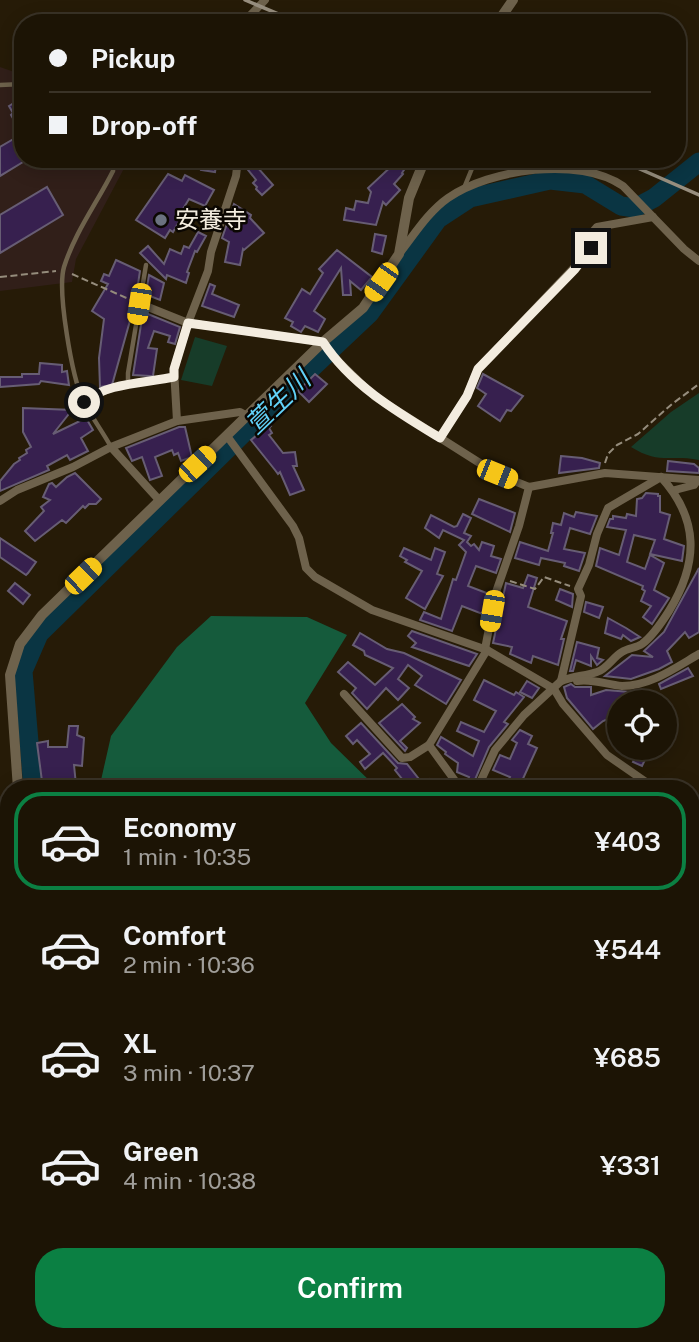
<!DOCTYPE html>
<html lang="en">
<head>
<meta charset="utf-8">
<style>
  :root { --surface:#1c1405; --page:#251d0f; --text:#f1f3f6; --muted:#a09e9a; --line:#3a3327; --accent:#0b8043 }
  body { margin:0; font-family:"Public Sans","Noto Sans JP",sans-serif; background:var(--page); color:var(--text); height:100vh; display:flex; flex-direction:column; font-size:26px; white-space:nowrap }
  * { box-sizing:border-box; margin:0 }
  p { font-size:23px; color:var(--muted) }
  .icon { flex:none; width:38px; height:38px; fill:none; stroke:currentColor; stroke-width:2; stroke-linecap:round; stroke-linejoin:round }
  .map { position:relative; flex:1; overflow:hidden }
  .side { position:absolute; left:0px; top:780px; width:700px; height:562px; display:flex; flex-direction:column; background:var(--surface); border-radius:28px 28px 0 0; box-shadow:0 4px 18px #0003,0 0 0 2px var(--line) }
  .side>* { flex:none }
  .banner { position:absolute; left:14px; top:14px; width:672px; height:154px; border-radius:28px; box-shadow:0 4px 18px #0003,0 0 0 2px var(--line); display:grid; align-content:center; height:154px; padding:0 35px; background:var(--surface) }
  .fabs { position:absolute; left:607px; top:690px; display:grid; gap:14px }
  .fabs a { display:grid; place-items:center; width:70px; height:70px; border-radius:50%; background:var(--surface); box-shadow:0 4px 18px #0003,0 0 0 2px var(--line); font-size:35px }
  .end { position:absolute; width:32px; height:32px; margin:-16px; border:9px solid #f3ecdf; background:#111; box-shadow:0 0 0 4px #111 }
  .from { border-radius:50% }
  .car { position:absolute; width:21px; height:42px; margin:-21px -10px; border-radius:9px; box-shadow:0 0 5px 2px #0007; background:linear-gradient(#f5c518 24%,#345 0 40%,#f5c518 0 76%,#345 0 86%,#f5c518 0) }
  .banner b { display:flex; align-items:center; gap:24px; height:66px; font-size:26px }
  .banner b+b { border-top:2px solid var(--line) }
  .banner i { width:18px; height:18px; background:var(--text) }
  ul { padding:12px 0 0; list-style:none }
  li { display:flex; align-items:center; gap:21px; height:98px; margin:0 14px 10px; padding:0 21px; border:4px solid transparent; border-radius:28px }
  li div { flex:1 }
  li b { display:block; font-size:26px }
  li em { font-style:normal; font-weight:600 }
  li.current { border-color:var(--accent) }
  li>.icon { width:63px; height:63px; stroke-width:1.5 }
  .action { display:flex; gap:14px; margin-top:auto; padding:14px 35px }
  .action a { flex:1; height:80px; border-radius:28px; background:var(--accent); color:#fff; font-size:28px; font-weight:600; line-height:80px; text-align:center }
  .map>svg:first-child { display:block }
  .education { fill:#311f19 }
  .green { fill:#173c29 }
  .forest { fill:#155b3c }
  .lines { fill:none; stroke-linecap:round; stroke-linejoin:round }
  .stream { stroke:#0a3543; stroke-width:3.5 }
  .river { stroke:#0a3543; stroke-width:19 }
  .building { fill:#37204f; stroke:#675d74; stroke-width:2 }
  .path { stroke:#958c7c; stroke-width:2; stroke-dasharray:7 3.5; stroke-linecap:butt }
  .service { stroke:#6e624c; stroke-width:4.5 }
  .minor { stroke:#6e624c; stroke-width:8 }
  .tertiary { stroke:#6e624c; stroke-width:10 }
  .primary { stroke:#ae6d69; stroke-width:12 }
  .motorway { stroke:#d9757d; stroke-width:14 }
  .rail { stroke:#988f7f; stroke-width:3.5 }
  .route { stroke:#f3ecdf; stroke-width:9 }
  .worship-dot { fill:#6b7280; stroke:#0b0702; stroke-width:2.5 }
  .labels { text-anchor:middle; stroke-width:5; stroke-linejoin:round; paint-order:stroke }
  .poi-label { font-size:24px; fill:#f3ecdf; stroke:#0b0702; text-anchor:start }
  .water-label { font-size:26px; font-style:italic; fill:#61d1f8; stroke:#0b0702 }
</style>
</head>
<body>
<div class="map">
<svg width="699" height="1342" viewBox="0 0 699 1342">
  <rect width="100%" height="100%" fill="#261b07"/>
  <path class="education" d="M0,67L23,75V159H129L76,259L72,282L0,291Z"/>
  <g class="green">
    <path d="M195,337L227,346L212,386L181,380Z"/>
    <path d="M699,393V460C669,454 660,465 631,447L671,412Z"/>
  </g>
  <path class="forest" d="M211,616L307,617L347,635L305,703L331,743L378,789H99L111,736L177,647Z"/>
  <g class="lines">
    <path class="stream" d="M8,1342L10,1334"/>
    <path class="river" d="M33,789L23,671L39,634L259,418L370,313L438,219L470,198L550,180L585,184L621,206L635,208L654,198L699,162"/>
  </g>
  <g class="building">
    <path d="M17,101L23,109V162L0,176V147L22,134L11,115L13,113L9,106Z"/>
    <path d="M203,159H217L215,172L201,170Z"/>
    <path d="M245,159H250L273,185L262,195L256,189L257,187L253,183L256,180L253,176L244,165Z"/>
    <path d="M396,162L404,170L402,173L403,174L394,184L400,190L386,205L383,202L376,225L344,220L346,208L354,210L356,201L368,203L371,192L368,188Z"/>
    <path d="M168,174L182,181L185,175L214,190L205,206L189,199L177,219L180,220L173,232L170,230L165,238L136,220Z"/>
    <path d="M47,187L63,215L0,253V215Z"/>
    <path d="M234,204L251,215L250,218L264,233L244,250L243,249L240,265L225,262L229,242L222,238Z"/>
    <path d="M198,232L206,236L197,252L195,251L187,272L189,273L186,283L167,275L166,279L140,253L148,246L164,264L170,249L181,254L184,246L189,248Z"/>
    <path d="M375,234L386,236L382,254L372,251Z"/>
    <path d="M337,250L372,277L361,290L350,281L351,295H343L341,268L314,311L325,319L318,332L305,326L301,332L291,326L293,322L285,318L302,289L310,294L323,273L319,269Z"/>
    <path d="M116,260L140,271L136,297L132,301L134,308L132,317H131L112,385L100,387L99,358L104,319L92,311L108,284L101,281L104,274L109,276Z"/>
    <path d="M149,275L164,283L160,300L150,296L148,300L145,299Z"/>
    <path d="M210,284L215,286L212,294L239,305L234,317L202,306Z"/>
    <path d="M143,312L180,327L175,344L168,342L170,336L154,331L148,348L157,349L153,376H150L133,375Z"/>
    <path d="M40,363L62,365V372L67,371L69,385L41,381L39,384L0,387V377H22V374H39Z"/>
    <path d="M315,374L327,384L309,402L298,391Z"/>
    <path d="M483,374L523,396L511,411L507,410L500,421L478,406L486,394L477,388Z"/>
    <path d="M23,408L72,410L53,434L86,418L93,430L81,438L88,451L70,460L67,455L47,466L49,470L0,491V481L14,464L20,460L19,458L27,453L26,450L31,447L23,432Z"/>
    <path d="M266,420L271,426L269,428L272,433L269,435L283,453L295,452L297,466H293L304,490L290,495L280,472L278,474L275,470L251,440L263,430L260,425Z"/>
    <path d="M179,427H185L192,457L181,461L178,453L174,455L172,450L155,457L162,476L150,480L142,457L132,461L126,448Z"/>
    <path d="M561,456L582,458L600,463L599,468L559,473Z"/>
    <path d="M668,461L694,464L699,468V473L667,471Z"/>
    <path d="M75,473L101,499L96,504H89L85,508L83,506L66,523L62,520L35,541L25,531L44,511L41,507L50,500L43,497L49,484L52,483L56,487L67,477Z"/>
    <path d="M646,493L658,494V496H660V512L670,515L664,539L684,546L682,561L650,554L655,540L634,535L627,562L645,569L650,555L664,563L654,590L669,598L652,624L643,617L651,606L641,601L645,591L642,589L643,586L596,566L600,548L619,555L626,530L607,527L610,519H613V516L626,518L627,514L636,516L637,499L642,498Z"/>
    <path d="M479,499L515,513L510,532L472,514Z"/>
    <path d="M576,512L597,516L590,534L570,528L564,549L585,553L579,571L564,566L565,563L541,558L539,565L515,558L520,542L548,551L553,533H551L553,523L561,525L564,513L574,517Z"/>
    <path d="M463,514L471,518L464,533L471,536L467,542L471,546L474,544L479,550L482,542L494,546L491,556L501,559L496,573L476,566L468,586L489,594L485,615L462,606L452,631L420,620L424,612L441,619L453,579L456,580L466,552L459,545L464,540L443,530L439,538L425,528L431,515L454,527L457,526Z"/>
    <path d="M0,538L36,562L28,573L26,575L0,557Z"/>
    <path d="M404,548L431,560L435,548L445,552L437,574L443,576L425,609L406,598L422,571L405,562L407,560L400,556Z"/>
    <path d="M699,568V632L689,638L685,632L667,651L672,662L659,669L631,679L605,676L632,655L653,657L644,651L664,632Z"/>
    <path d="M528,575L537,578L528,607L567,621L561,639H564L558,665L533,656L531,663L510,654L512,647L493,643L506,583L523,588Z"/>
    <path d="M15,583L30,595L23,604L8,591Z"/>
    <path d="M560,589L573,594L572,607L556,600Z"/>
    <path d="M586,602L603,607L599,618L584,612Z"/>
    <path d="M608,618L626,628L640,637L631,641L623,635L621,639L605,633Z"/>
    <path d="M412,631L477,654L469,666L412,647L416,643L408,636Z"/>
    <path d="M360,633L387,649L404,653L461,680L446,704L415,685L422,676L408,665L398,679L409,688L398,700L386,688L367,709L352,693L356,688L338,672L348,662L375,685L393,668L365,655L364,651L353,645Z"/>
    <path d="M577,642L599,648L597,658L603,660L597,665L591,656V666L576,660L573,671H570Z"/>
    <path d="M688,668L693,676L661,689L659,684Z"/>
    <path d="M484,680L514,695L516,692L524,697L504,722L508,724L489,747L471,789H467L466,784L469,777L457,772L458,763L445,754L446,752L437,745L441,737L473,756L479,741L457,731L461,722L484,732L496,711L474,700Z"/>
    <path d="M527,681L539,688L532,698L520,692Z"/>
    <path d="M571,684L575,687H591V695L606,690L630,692L633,699L620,702V714L603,721L593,729L567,698L564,687Z"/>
    <path d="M402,704L415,717L413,719L420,723L400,741L407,748L405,751L379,723Z"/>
    <path d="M361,723L398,763L407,764L423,784L429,779L439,789H410L395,770L397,768L383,753L365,769L360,762L370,754L357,740L353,744L346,736Z"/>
    <path d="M69,726H78L77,735L84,738L82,766L74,765L76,785L59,786V789H43L37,743L48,741V747H67Z"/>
    <path d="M520,730L532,736L528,744L537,748L521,783L536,789H505L510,777L493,770L500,755L510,759L517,743L512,740Z"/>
    <path d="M640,747H651L642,766L633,762Z"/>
    <path d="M691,873L699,875V895L691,892Z"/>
    <path d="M9,913V998H0V914Z"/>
    <path d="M0,1012H9V1033L0,1034Z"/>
    <path d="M0,1119L9,1120V1159L0,1157Z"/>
    <path d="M691,1257L699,1264V1326L691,1319Z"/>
    <rect x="96" y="1334" width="21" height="8"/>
    <rect x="134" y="1334" width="40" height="8"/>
  </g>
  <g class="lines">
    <g class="path">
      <path d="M72,274L131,300"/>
      <path d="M0,277L56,271"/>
      <path d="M605,463L608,454L617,445L638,434L672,404L699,384"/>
      <path d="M510,581L535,589L544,577L570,586"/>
    </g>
    <g class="service">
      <path d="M0,85L23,84"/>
      <path d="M464,188L475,161"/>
      <path d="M128,384V373L146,265"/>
      <path d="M83,401L119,387L173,377"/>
      <path d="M111,447C103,432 90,415 83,400C72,377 57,291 64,267C75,232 97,203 113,171L114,159"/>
    </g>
    <g class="minor">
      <path d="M243,23L265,0"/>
      <path d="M399,254C414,235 428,212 448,198C490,169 579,156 623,186L684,249L699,261"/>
      <path d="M138,303L188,323L323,342L334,357L374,396L497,474L529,487L605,473L699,480"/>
      <path d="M177,421L240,412L247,416"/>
      <path d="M227,436L293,526L299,538L306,568L315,577L372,610L487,650L554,689L563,704L607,755L656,789"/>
      <path d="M440,438L467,396L478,369L586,255L591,247L590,235L597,227L653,217"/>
      <path d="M111,447L160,501"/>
      <path d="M675,490L694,485L697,481"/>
      <path d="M0,501L17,490L73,467L111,447L177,421L174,369L188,323L208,271L211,252L236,176L238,159"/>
      <path d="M485,649L496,592L519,526L529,487"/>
      <path d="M561,681C573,676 585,676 597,672C607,669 613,657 622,652C628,648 636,648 642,644C653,636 662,622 669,611C699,562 699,519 661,477"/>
      <path d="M577,681C592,678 607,685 622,686C650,686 675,668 699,654"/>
      <path d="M344,694L402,758L410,757L429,745"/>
      <path d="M461,789L429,745L487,650"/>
      <path d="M477,789L495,750L524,715L561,681L581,596L578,589L589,565L597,534L608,508L661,477"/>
      <path d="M691,814L699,820"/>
      <path d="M691,927L699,917"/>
      <path d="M0,1005H9"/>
      <path d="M0,1166L9,1170"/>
      <path d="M16,1342L18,1334"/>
      <path d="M126,1342V1334"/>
      <path d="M219,1342V1334"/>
      <path d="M447,1342C466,1336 499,1335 517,1342"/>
    </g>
    <g class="tertiary">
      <path d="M497,23L513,0"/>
      <path d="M18,789L10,675L20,644L42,615L323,342L363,308L399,254L409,198L425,159"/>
      <path d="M691,989L699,986"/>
      <path d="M0,1314L9,1268"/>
    </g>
    <g class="primary">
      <path d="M0,824L9,826"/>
      <path d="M691,1063L699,1071"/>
    </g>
    <g class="motorway">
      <path d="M691,1082L699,1079"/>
      <path d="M691,1099L699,1096"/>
      <path d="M691,1122L699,1118"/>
      <path d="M691,1147L699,1142"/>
      <path d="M539,1334L564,1342"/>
      <path d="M586,1334L604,1342"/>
      <path d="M641,1334L652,1342"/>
      <path d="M660,1334L668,1342"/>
      <path d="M277,1342L284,1334"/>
      <path d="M318,1342L329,1334"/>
      <path d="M351,1342L362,1334"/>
      <path d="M395,1342L412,1334"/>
    </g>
    <g class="rail">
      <path d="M245,0L300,23"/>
      <path d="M617,159L699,195"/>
    </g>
  </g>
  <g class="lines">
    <path class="route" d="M84,402C105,383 146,383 174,377V369L188,323L323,342C351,385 397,412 440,438L467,396L478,369L575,269L591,248"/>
  </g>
  <circle class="worship-dot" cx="161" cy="220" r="7"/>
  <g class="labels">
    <g class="poi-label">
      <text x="175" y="228">安養寺</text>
    </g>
    <g class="water-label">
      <text transform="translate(278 402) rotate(-44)" y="9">萱生川</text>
    </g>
  </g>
</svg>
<div class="fabs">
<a><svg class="icon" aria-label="locate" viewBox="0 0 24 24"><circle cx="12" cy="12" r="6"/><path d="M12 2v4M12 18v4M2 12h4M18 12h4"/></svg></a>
</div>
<i class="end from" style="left:84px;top:402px"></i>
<i class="end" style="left:591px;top:248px"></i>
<i class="car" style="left:381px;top:282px;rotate:215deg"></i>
<i class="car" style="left:139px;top:304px;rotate:189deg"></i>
<i class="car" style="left:197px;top:464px;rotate:47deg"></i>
<i class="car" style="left:497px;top:474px;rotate:112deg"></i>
<i class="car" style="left:83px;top:576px;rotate:46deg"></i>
<i class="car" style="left:492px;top:611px;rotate:190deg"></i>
<div class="banner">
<b><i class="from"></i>Pickup</b>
<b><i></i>Drop-off</b>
</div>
<section class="side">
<ul>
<li class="current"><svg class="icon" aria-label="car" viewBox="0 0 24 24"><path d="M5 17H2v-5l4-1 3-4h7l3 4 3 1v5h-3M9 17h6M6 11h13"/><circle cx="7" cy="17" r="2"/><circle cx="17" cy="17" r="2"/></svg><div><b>Economy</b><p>1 min · 10:35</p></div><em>¥403</em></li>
<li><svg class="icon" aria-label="car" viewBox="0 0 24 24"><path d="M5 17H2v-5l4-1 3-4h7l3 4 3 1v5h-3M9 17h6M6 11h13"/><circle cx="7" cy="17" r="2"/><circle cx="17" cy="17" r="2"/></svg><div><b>Comfort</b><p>2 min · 10:36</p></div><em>¥544</em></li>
<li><svg class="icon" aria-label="car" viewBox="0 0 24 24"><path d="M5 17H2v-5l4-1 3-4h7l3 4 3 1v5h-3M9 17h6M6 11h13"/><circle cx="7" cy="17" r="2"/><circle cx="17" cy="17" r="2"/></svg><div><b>XL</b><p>3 min · 10:37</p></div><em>¥685</em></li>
<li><svg class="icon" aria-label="car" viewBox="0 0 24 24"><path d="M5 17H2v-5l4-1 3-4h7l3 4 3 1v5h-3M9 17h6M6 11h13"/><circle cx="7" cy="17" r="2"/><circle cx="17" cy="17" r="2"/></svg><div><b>Green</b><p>4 min · 10:38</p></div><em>¥331</em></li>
</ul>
<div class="action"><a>Confirm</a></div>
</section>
</div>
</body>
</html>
